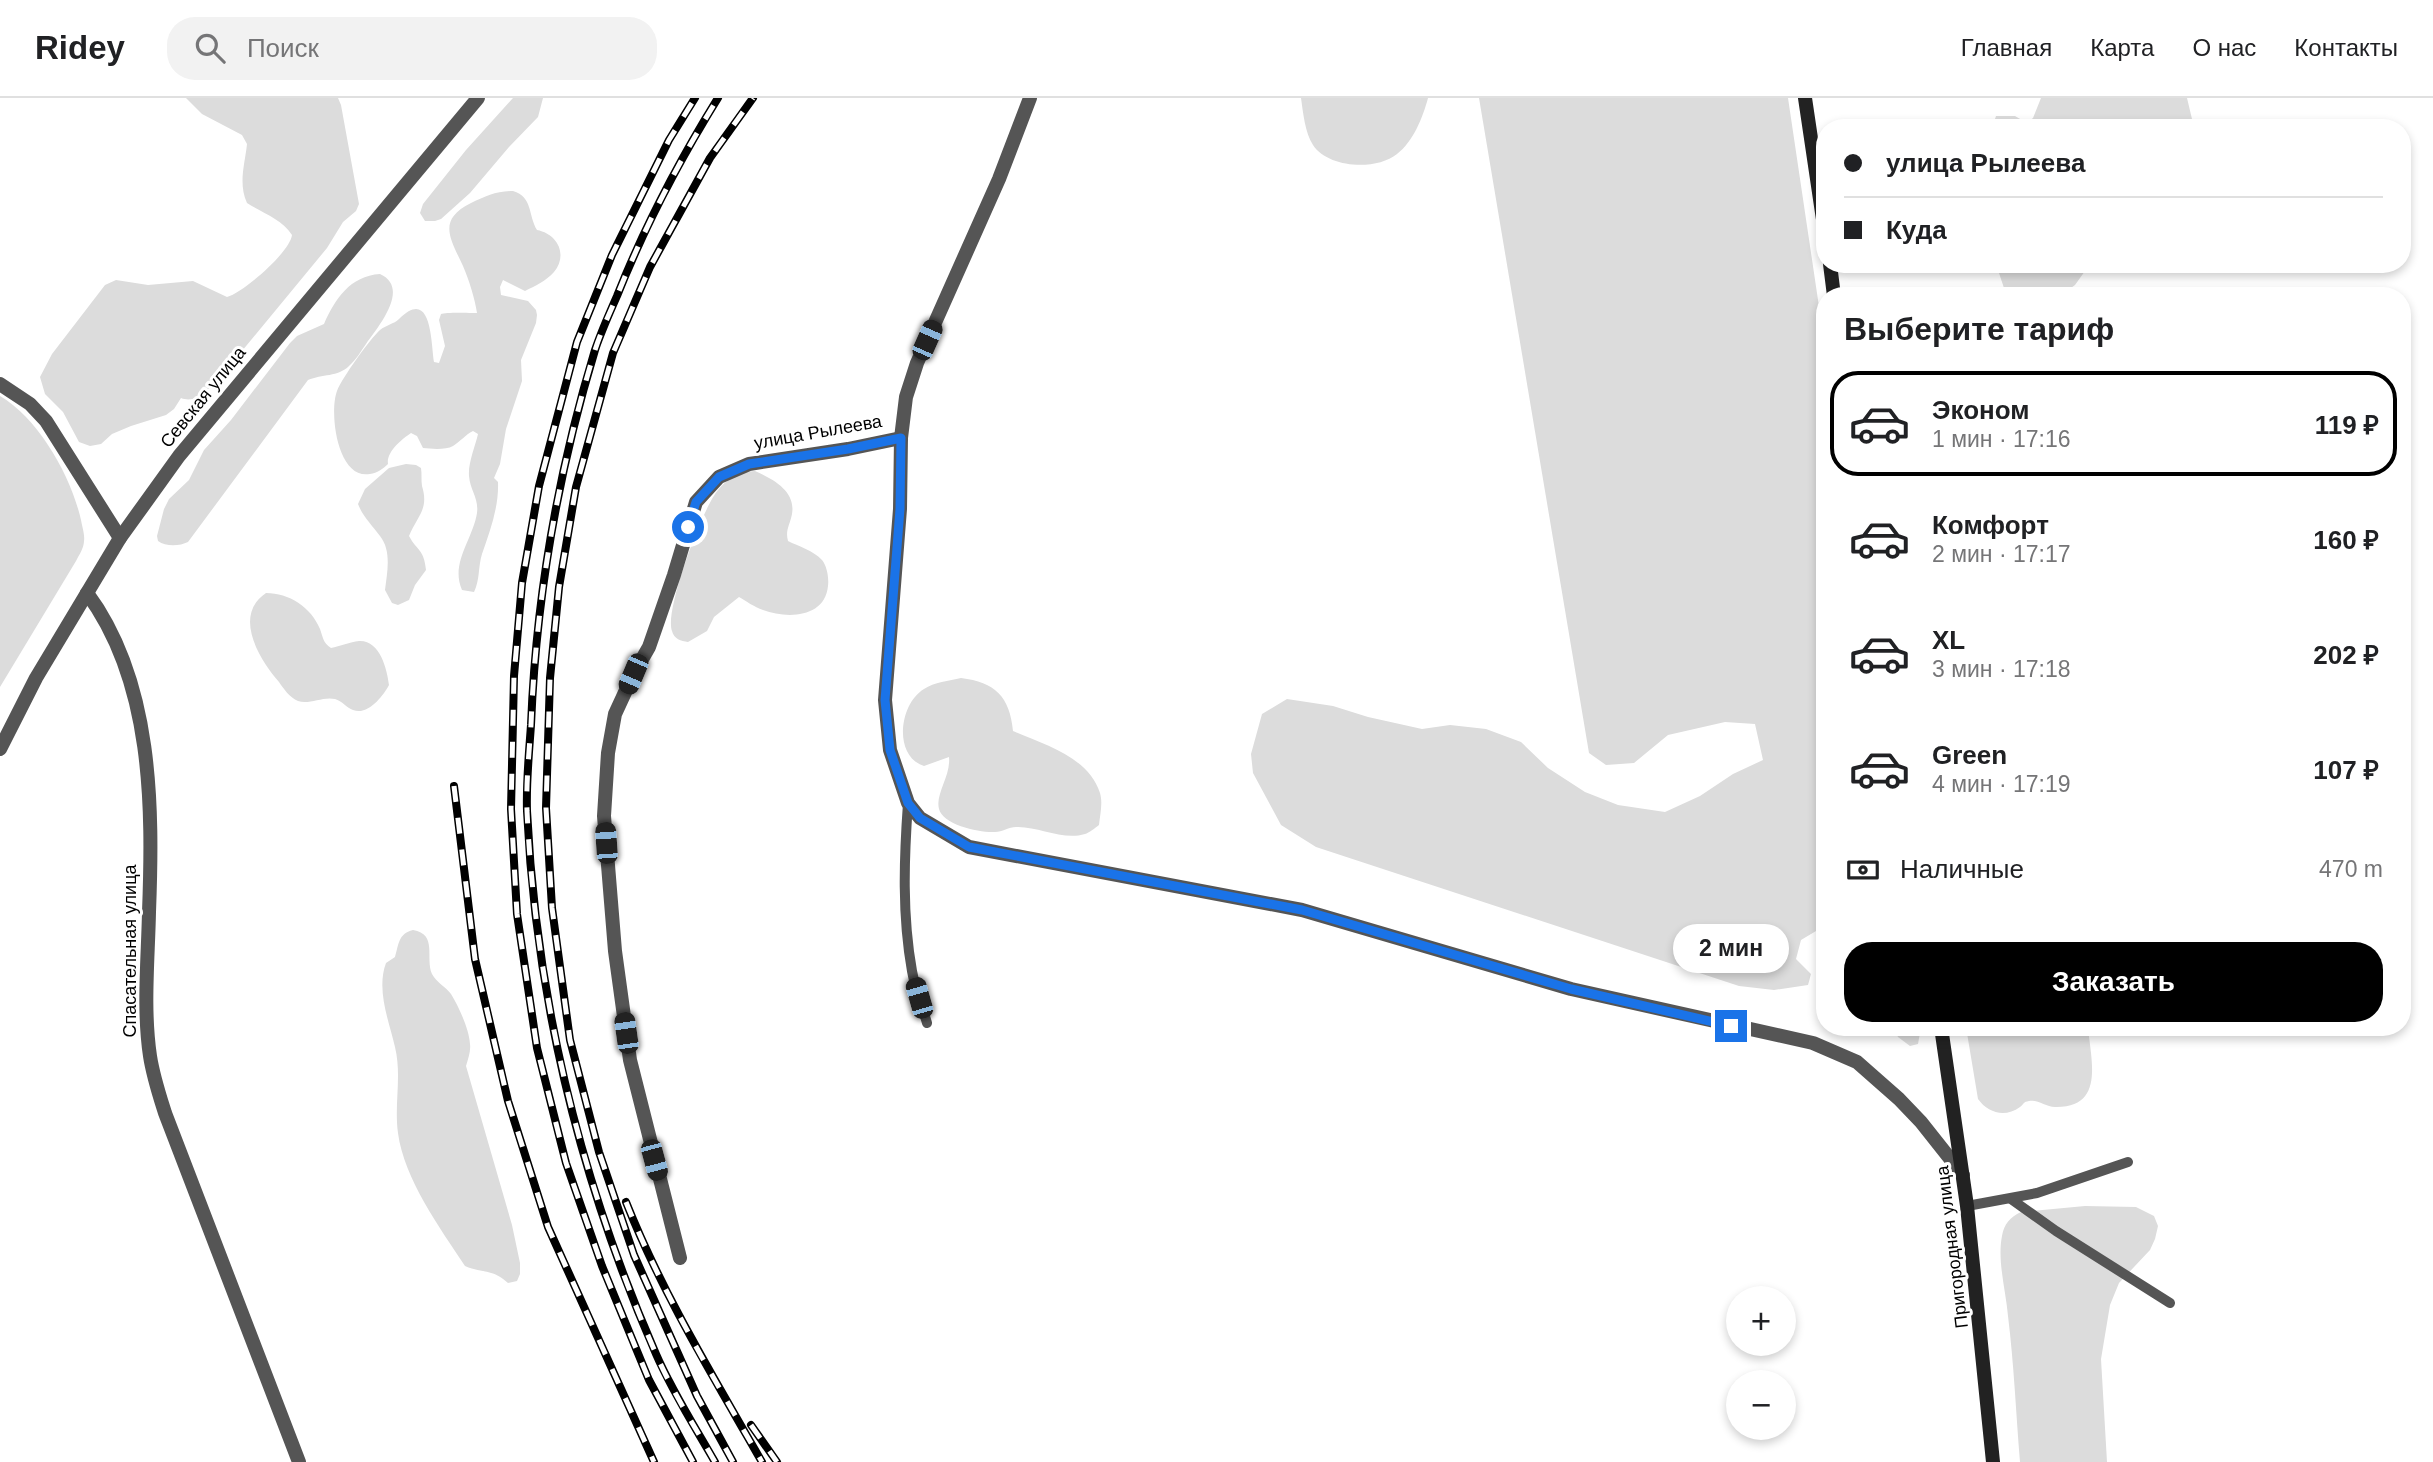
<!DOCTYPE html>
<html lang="ru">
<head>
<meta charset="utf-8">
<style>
  :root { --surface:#fff; --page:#f2f2f2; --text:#202124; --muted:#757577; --line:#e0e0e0; --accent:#000 }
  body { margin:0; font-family:Arial,sans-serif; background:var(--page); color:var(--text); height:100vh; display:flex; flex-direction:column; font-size:26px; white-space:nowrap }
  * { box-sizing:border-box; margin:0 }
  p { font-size:23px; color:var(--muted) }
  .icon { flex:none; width:38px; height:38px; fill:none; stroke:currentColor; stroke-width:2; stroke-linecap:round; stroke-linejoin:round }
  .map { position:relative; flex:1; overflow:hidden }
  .drawer { position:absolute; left:1816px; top:189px; width:595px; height:749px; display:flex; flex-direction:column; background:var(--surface); border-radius:28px; box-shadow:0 4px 10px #0003 }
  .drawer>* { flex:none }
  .hud { position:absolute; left:1816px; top:21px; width:595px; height:154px; border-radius:28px; box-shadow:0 4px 10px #0003; display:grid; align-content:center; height:154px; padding:0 28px; background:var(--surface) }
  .tools { position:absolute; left:1726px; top:1188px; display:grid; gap:14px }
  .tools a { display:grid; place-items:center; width:70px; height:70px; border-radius:50%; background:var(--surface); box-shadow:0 4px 10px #0003; font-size:35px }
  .end { position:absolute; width:32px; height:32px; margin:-16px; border:9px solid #1a73e8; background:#fff; box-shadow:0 0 0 4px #fff }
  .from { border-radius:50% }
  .bubble { position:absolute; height:49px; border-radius:24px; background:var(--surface); box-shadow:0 4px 10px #0003; font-size:23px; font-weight:600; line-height:49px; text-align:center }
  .car { position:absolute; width:21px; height:42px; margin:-21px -10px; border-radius:9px; box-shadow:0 0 5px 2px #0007; background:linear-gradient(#222 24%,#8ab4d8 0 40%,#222 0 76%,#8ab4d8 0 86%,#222 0) }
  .hud b { display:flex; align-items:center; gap:24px; height:66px; font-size:26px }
  .hud b+b { border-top:2px solid var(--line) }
  .hud i { width:18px; height:18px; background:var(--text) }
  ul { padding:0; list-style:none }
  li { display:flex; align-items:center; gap:21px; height:105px; margin:0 14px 10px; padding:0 14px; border:4px solid transparent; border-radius:28px }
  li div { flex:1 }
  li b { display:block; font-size:26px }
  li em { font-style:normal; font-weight:600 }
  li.selected { border-color:var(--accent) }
  li>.icon { width:63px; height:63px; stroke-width:1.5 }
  h2 { padding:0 28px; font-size:32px; line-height:84px }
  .pay { display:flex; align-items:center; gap:18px; height:77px; padding:0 28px; font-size:26px }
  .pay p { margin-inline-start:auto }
  .button { display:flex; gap:14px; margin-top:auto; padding:14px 28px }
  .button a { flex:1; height:80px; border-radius:28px; background:var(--accent); color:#fff; font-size:28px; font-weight:600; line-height:80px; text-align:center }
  header { display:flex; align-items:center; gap:42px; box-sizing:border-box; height:98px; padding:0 35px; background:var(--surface); border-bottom:2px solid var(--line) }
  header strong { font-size:33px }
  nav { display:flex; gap:38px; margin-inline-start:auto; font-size:24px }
  .search { width:490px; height:63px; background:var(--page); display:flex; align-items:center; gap:18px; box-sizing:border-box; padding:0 24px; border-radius:28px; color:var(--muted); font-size:26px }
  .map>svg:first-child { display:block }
  .green { fill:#dcdcdc }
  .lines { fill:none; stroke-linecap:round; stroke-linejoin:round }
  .service { stroke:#555; stroke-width:10 }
  .minor { stroke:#555; stroke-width:14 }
  .tertiary { stroke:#555; stroke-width:14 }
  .secondary { stroke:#222; stroke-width:14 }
  .rail-casing { stroke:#000; stroke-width:8 }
  .rail { stroke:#fff; stroke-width:5; stroke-dasharray:16; stroke-linecap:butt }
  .route { stroke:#1a73e8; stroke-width:9 }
  .labels { text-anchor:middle; stroke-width:6; stroke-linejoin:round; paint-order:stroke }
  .street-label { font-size:18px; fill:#000; stroke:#fff }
</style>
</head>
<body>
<header>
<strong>Ridey</strong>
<div class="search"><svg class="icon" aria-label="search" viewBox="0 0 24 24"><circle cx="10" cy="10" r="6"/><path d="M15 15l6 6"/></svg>Поиск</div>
<nav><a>Главная</a><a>Карта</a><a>О нас</a><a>Контакты</a></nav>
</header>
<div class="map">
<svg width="2433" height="1364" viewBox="0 0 2433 1364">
  <rect width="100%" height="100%" fill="#fff"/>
  <g class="green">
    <path d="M186,0H338L341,7L359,106L356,113L343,124L327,150L218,282C207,292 196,306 181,300L174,311L166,317L131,328L112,336L101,346L90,348L79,344L63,314L45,296L40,279L52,256L105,187L116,182L148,187L193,183L227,199C244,194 290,154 292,137C282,121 262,115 247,105C238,85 245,66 247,46L242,37L202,16Z"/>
    <path d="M513,0H543L538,19L509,49L470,95L441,121L435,123H425L420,115L423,106L466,52Z"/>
    <path d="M1301,0H1428C1423,19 1413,44 1397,56C1376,73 1328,70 1313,47C1305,35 1303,14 1301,0Z"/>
    <path d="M1479,0H1788L1825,249V830H1821L1801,842L1796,861L1811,876L1808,887L1774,892L1739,888L1316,749L1281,727L1253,675L1251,656L1262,616L1287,601L1333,608L1368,619L1422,631L1450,627L1486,631L1521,644L1548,670L1585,694L1618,707L1665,714L1700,698L1733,676L1763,662L1755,626L1725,624L1668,637L1634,665L1606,667L1589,655Z"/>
    <path d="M2041,0H2187L2192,21L2191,30H1992L1996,18H2015L2027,25L2033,20Z"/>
    <path d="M513,93C533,99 528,117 537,132C558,136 568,157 554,174C546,183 535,188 525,193L503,182L500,189L501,197L528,203L536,212L537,217L536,225L521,262L522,283L506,331L500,366L494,380L498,384C499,409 490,433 482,456C478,469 480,482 474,494L462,492C450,465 473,441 477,415C479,400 470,392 469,378C468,365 475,349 478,336L473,333C465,337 461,343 453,348C446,352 432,351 423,350L417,338L411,335C402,341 386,354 388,366C383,371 377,375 370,376C337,382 329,314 337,293C342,280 370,241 380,232C386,227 394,226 399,221C432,188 431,245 434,264L439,265L445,248L439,222L441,216C446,214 470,215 477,215C475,201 469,182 463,168C450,140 437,122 471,105C486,98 496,93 513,93Z"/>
    <path d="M1996,166H2090L2075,187L2060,198H2012L2005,193Z"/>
    <path d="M380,176C411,190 378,229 366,246C361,253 356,262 349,268C338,279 322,276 308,282L188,444C180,448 166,449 158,443L157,438L164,411L169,401L189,382L204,352L231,322L290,245L297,238L324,226C335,201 350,178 380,176Z"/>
    <path d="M0,298C39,321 71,378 81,422C82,428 85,437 84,443C84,450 79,457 76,463L0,589Z"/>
    <path d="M406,366L416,367L421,370C422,376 421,382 422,388C429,411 418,417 409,438C417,453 424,451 426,472L415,487L409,502L398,507L392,505L385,492C387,475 392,453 380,438C372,427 363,419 358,406L365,391L389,370Z"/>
    <path d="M755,373C773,381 796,393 792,416C790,427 785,432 788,443C798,448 814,453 822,462C827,468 829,480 828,488C825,520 787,521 763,512C754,509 746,503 739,499L714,519L707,533L688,544C681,543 674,541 672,533C664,513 703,409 718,392C728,380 739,374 755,373Z"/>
    <path d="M266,495C289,495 311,509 320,531C323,539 323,545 331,550C340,548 350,544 359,543C380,542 387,571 389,587C383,598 368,618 353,612C347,610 342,603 335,601C323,598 309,607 298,603C290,600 283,590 279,584C260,562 232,518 266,495Z"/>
    <path d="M961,580C995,584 1010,599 1013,633C1044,647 1088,658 1100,695C1103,705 1100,717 1099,727C1095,730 1089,735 1085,736C1063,743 1038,728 1016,729C1009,729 1002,734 995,734C980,735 943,727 939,711C935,696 951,678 949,659L924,668C893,658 899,606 924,591C934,584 949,583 961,580Z"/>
    <path d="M413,832C438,836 425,860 432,876C436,884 446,889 451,896C459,909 469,931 470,946C471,953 468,961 466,968L512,1127L520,1165V1176L517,1183L508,1185C491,1170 484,1176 465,1168C440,1130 404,1081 398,1035C394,1006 402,978 395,949C389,923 376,892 386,865L395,859C399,846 398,836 413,832Z"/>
    <path d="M1893,929H1921L1918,946L1910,948L1898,939Z"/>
    <path d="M1966,929H2088C2091,963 2105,1010 2055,1009C2046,1009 2038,1001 2029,1003C2023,1004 2025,1005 2020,1009C2005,1020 1988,1015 1978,1001Z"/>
    <path d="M2085,1108L2136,1109L2154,1118L2158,1128L2155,1141L2150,1152L2119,1185L2110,1207L2101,1261L2107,1364H2020C2016,1315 2014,1267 2008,1218C2006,1193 1997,1163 2002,1138C2004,1126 2010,1119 2021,1114Z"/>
  </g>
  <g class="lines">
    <g class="service">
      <path d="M908,705C904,761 902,817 912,873C915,890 922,908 927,925"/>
      <path d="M2011,1101L2056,1133L2170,1205"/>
      <path d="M1967,1108L2037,1095L2128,1064"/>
    </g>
    <g class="minor">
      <path d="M1030,0L999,81L917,265L906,299L901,340L900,411L885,602L890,652L908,705L920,720L969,749L1302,812L1571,891L1813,945L1857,964L1899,1001L1921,1024L1963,1077"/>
      <path d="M0,286L30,306L46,323L120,440"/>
      <path d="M87,495C153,584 153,709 149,814C148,862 143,911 150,958C153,978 159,996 165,1015L299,1364"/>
      <path d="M680,1160L630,962L615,853L604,718L608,655L615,616L633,577L649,549L674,477L696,404L719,379L749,366L848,351L901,340"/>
    </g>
    <path class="tertiary" d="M0,651L36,580L120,440L179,358L478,0"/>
    <g class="secondary">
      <path d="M1805,0L1825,135"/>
      <path d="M1830,166L1834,198"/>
      <path d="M1941,929L1967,1108L1993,1364"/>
    </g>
    <g class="rail-casing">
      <g id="rail">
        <path d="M454,688L475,861L508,1003L548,1129L654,1364"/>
        <path d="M626,1104C662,1195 714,1280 762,1364"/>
        <path d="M751,1327L777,1364"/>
        <path d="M693,1364L649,1282L602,1168L566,1065L537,950L517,816L511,711L514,578L522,485L539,388L577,244L612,157L669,42L695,0"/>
        <path d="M715,1364C695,1329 672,1293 656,1256C581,1085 536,901 527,713C526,685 529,655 531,627C536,500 558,374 595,252C601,234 609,216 617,198C644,130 679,63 718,0"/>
        <path d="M733,1364L697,1298L634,1157L599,1054L570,942L552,810L546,710L550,580L559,489L576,389L613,255L650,169L710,60L753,0"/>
      </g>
    </g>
    <use href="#rail" class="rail"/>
  </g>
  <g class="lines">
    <path class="route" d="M688,429L696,404L719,379L749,366L848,351L901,340L900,411L885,602L890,652L908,705L920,720L969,749L1302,812L1571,891L1731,928"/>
  </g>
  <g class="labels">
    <g class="street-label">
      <text transform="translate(203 299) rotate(-51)" y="6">Севская улица</text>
      <text transform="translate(818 334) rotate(-10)" y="6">улица Рылеева</text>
      <text transform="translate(130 853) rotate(-90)" y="6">Спасательная улица</text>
      <text transform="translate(1952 1149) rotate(-97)" y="6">Пригородная улица</text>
    </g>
  </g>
</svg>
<div class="tools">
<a>+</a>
<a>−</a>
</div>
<i class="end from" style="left:688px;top:429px"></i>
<i class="end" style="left:1731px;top:928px"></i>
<div class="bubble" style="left:1673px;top:826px;width:116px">2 мин</div>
<i class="car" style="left:927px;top:242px;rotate:24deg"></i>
<i class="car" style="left:633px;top:576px;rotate:203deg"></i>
<i class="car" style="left:606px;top:745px;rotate:356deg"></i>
<i class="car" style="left:919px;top:900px;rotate:344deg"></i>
<i class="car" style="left:626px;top:935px;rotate:352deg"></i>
<i class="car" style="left:654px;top:1062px;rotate:165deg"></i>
<div class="hud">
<b><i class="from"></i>улица Рылеева</b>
<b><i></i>Куда</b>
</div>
<section class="drawer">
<h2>Выберите тариф</h2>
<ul>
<li class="selected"><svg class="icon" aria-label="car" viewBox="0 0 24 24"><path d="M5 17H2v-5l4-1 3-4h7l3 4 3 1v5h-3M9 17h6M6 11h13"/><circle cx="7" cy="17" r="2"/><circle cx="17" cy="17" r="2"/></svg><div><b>Эконом</b><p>1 мин · 17:16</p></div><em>119 ₽</em></li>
<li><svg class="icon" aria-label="car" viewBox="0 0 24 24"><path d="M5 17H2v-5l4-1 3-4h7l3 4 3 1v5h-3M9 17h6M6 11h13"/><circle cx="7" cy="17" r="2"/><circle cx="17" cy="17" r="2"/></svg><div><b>Комфорт</b><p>2 мин · 17:17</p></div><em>160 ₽</em></li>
<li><svg class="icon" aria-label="car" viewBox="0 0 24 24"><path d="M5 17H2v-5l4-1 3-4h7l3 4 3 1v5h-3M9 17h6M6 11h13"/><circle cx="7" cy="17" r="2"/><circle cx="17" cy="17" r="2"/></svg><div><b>XL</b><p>3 мин · 17:18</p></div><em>202 ₽</em></li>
<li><svg class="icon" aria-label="car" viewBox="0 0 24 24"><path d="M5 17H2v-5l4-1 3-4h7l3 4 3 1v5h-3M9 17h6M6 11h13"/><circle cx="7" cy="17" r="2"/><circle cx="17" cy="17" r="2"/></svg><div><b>Green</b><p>4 мин · 17:19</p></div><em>107 ₽</em></li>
</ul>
<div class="pay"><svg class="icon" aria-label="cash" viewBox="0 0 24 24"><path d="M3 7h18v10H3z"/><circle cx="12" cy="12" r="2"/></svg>Наличные<p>470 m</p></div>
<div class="button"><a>Заказать</a></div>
</section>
</div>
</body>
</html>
